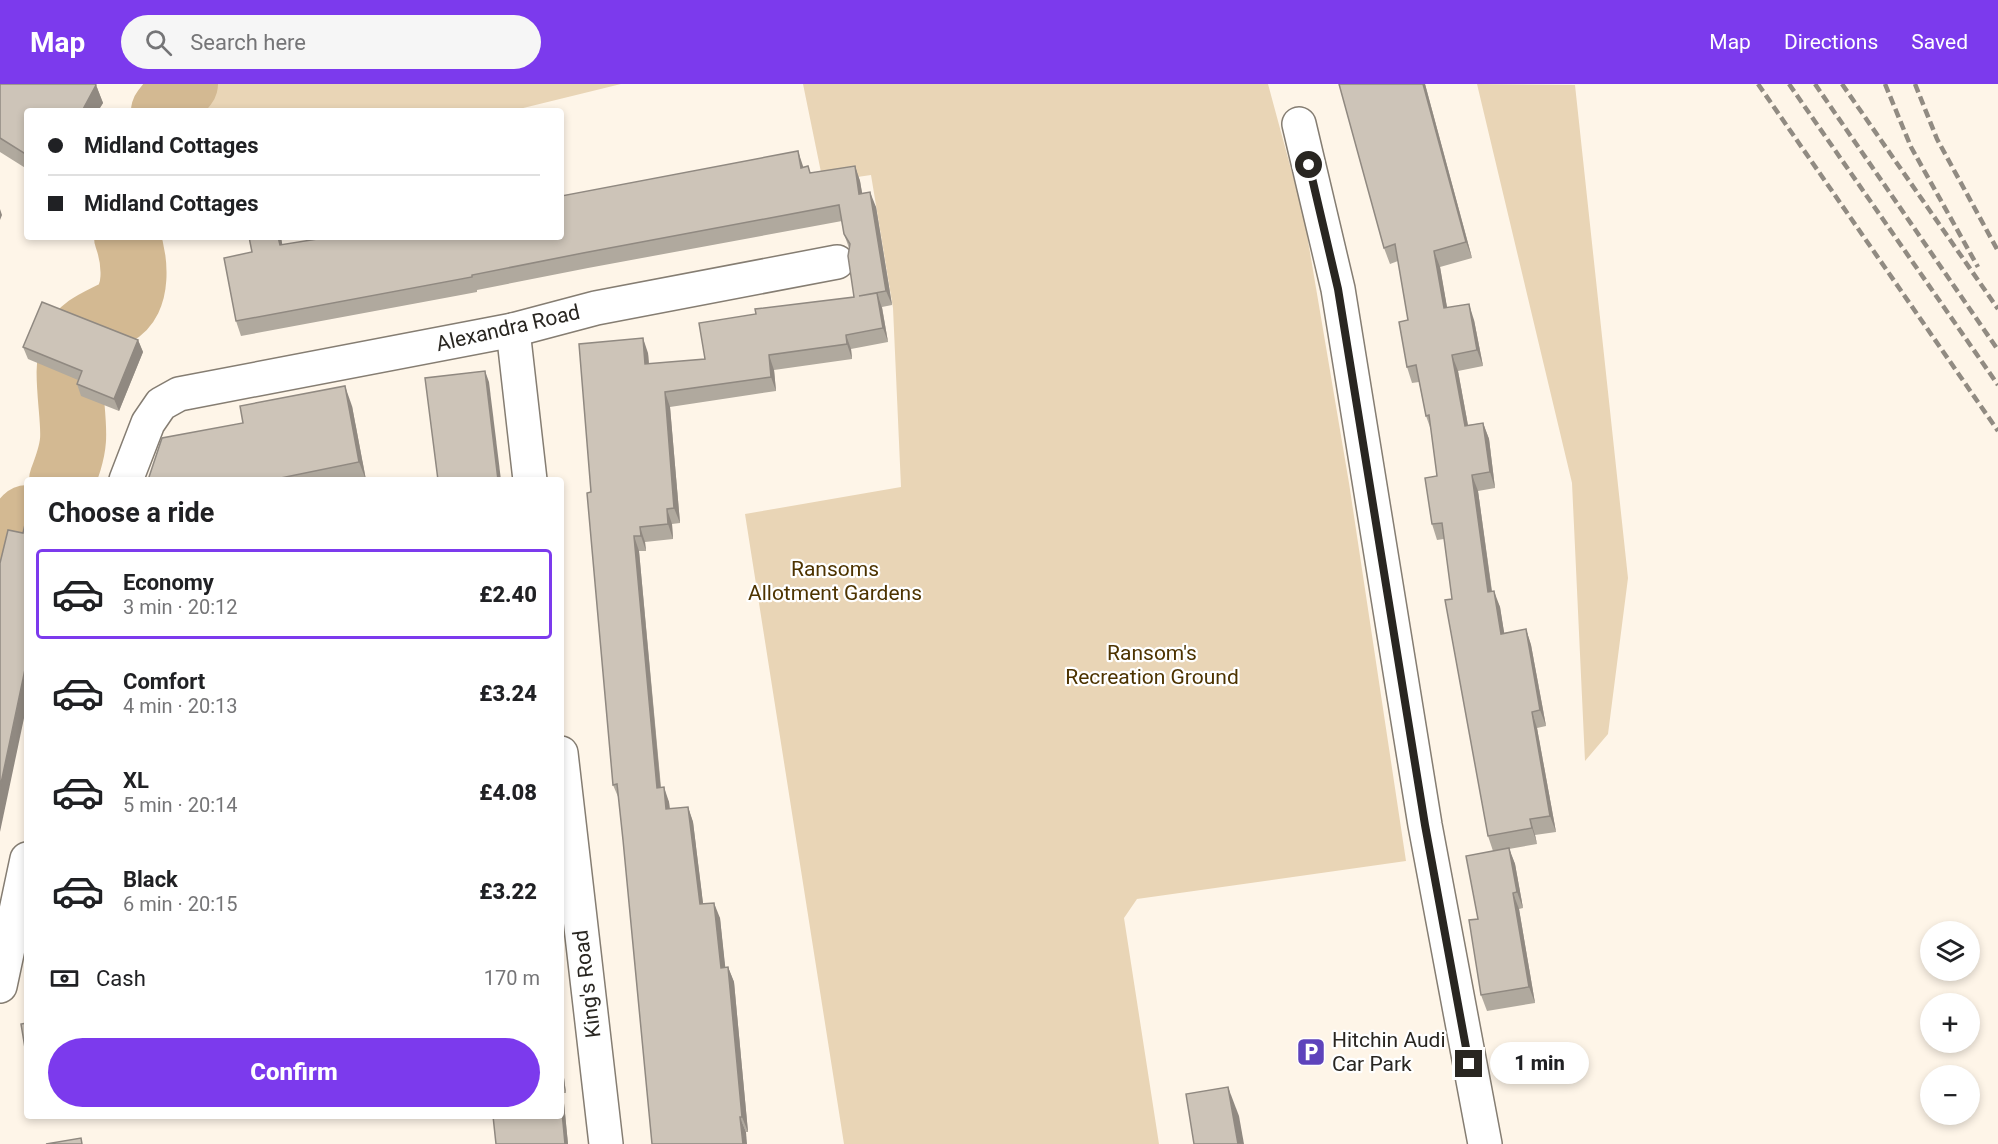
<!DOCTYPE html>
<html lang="en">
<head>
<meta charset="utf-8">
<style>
  :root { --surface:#fff; --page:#f6f6f6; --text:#202124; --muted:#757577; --line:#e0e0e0; --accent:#7c3aed }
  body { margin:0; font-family:Roboto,sans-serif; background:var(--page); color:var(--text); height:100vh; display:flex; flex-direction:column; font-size:22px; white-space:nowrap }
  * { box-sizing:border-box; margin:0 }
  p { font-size:20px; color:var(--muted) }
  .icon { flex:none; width:33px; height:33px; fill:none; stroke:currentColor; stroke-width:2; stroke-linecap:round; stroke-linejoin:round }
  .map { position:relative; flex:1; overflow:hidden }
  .details { position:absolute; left:24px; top:393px; width:540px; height:642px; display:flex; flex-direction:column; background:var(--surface); border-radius:6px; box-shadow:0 3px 9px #0003 }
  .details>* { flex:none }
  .banner { position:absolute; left:24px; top:24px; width:540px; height:132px; border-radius:6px; box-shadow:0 3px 9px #0003; display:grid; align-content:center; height:132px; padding:0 24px; background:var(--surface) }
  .controls { position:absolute; left:1920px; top:837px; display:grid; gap:12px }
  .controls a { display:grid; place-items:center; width:60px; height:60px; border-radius:50%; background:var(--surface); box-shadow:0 3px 9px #0003; font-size:30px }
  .end { position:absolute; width:27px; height:27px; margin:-14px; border:8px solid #292621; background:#fff; box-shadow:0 0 0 3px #fff }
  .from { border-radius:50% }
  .bubble { position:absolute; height:42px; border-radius:21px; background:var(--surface); box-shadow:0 3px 9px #0003; font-size:20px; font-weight:800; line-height:42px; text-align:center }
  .banner b { display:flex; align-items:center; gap:21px; height:57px; font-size:22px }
  .banner b+b { border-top:2px solid var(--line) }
  .banner i { width:15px; height:15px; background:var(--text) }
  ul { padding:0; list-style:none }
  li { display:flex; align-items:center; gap:18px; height:90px; margin:0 12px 9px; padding:0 12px; border:3px solid transparent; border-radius:6px }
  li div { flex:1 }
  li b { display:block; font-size:22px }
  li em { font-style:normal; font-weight:800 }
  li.active { border-color:var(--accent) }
  li>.icon { width:54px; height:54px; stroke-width:1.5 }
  h2 { padding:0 24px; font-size:27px; line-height:72px }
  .pay { display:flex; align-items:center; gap:15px; height:66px; padding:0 24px; font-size:22px }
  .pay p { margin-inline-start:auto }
  .cta { display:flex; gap:12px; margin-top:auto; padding:12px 24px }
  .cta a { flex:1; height:69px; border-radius:36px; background:var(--accent); color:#fff; font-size:24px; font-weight:800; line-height:69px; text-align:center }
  header { display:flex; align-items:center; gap:36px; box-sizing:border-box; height:84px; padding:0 30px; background:var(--accent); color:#fff }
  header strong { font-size:28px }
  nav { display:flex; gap:33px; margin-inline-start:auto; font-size:21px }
  .search { width:420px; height:54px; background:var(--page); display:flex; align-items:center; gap:15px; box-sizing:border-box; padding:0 21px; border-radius:33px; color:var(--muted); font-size:22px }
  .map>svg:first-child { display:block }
  .green { fill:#e9d5b6 }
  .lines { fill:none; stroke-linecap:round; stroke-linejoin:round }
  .river { stroke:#d3b992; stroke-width:66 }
  .minor-casing { stroke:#857d72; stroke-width:36 }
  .minor { stroke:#fff; stroke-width:33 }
  .rail { stroke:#918b82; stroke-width:4.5; stroke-dasharray:9 4.5; stroke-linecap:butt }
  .wall { fill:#b0a99e }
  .shaded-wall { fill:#908981 }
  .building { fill:#cdc4b8; stroke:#908981; stroke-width:1.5 }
  .route { stroke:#292621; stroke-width:8 }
  .labels { text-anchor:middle; stroke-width:4.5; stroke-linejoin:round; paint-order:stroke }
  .street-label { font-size:21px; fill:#292621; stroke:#fff }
  .park-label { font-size:21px; fill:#4d3300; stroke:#fff }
  .poi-label { font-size:21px; fill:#292621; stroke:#fff; text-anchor:start }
</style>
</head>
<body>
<header>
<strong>Map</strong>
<div class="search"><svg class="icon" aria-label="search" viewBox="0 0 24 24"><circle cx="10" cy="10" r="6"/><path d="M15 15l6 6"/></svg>Search here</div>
<nav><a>Map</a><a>Directions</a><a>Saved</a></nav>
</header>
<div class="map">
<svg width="1998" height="1060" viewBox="0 0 1998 1060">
  <rect width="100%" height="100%" fill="#fef5e8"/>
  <g class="green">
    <path d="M192,0H621L511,27H172Z"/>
    <path d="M803,0H1268L1304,133L1349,399L1406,777L1137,815L1124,834L1159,1060H844L745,430L901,403L893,224L871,91L823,98Z"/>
    <path d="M1477,0L1575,1L1628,494L1608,650L1585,677L1572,399Z"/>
  </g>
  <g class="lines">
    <g class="river">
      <path d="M164,27L185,0"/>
      <path d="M62,396C67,383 72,370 73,356C75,329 63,283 75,259C82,243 100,237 115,229C140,216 135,175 127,153"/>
      <path d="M0,462L27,434"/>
    </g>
    <g class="minor-casing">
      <g id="minor">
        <path d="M1299,40L1338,205L1425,741L1485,1060"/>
        <path d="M513,246L530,396"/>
        <path d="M126,396L148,339L161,320L179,310L513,246L596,224L837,178"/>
        <path d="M561,669L606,1060"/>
        <path d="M0,902L27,775"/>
      </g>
    </g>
    <use href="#minor" class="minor"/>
    <g class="rail">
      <path d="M1758,0L1998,347"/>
      <path d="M1789,0L1998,301"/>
      <path d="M1815,0L1998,266"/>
      <path d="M1842,0L1998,225"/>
      <path d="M1885,0L1911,63L1978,183"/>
      <path d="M1915,0L1937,55L1998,167"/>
    </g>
  </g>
  <g class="wall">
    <path d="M0,0L96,1L103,19L98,27H27V85L0,68Z"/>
    <path d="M1339,0H1425L1472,174L1440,183L1447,224L1474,236L1483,282L1458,287L1468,341L1483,339L1489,355L1495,404L1478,407L1492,507L1500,523L1504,549L1526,545L1531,561L1546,642L1537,644L1556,748L1535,751L1537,760L1509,765L1515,780L1523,824L1519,825L1535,919L1487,927L1481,911L1478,835L1493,767L1488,752L1444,455L1437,456L1432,440L1437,392L1431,346L1426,332L1419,298L1412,299L1407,283L1408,236L1398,177L1390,180L1384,164Z"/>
    <path d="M855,82L860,97L862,110L876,123L892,221L882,223L888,258L851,265L852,275L774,286L776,307L670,323L680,439L672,440L673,455L645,458L646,467H639L661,703L669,718L670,725L688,723L693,738L703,820L720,834L725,884L728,883L734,898L748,1048H746L623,756L619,715L613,701L591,408L648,269L649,280L705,275L756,230L854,213L849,164L844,150L842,137L588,184L477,206V208L241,252L236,237L252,168L281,153L282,161L803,83L811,89Z"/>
    <path d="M138,256L143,268L119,327L81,312L77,300L78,296L28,275L23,263Z"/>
    <path d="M352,322L366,396H148Z"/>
    <path d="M561,971L566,1009H563L568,1060H496L561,1032Z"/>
  </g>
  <g class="shaded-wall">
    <path d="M1423,0H1425L1472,174L1466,158Z"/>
    <path d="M96,1L103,19L98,27H82Z"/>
    <path d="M798,67L803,82L806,98L801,84Z"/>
    <path d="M855,82L860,97L865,125L859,110Z"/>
    <path d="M870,108L876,123L892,221L886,207Z"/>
    <path d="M0,125L2,131L0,136Z"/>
    <path d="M278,153H281L285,176L280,161Z"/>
    <path d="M1434,167L1440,183L1450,240L1444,224Z"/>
    <path d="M877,209L882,224L888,258L883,244Z"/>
    <path d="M1469,220L1474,236L1483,282L1477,266Z"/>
    <path d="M846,251L851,265L852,275L847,260Z"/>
    <path d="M643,254L648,269L650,295L645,280Z"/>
    <path d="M138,256L143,268L119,327L114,315Z"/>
    <path d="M769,271L774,286L776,307L771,293Z"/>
    <path d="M1452,271L1458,287L1471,358L1465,342Z"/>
    <path d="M485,287L489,298L501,396H498Z"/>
    <path d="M345,302L352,322L366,396L359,378Z"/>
    <path d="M665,308L670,323L680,439L674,424Z"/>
    <path d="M1483,339L1489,355L1495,404L1490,388Z"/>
    <path d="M1472,391L1478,407L1494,524L1488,508Z"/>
    <path d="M667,425L672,440L673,455L668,440Z"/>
    <path d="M640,443L645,458L646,467L641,452Z"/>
    <path d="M634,452L639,467L662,719L657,704Z"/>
    <path d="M1494,507L1500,523L1507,566L1501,550Z"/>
    <path d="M1526,545L1531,561L1546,642L1540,626Z"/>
    <path d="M27,576V620L0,748V704Z"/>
    <path d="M1532,628L1537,644L1556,748L1550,732Z"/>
    <path d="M664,703L669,718L671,740L666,725Z"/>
    <path d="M688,723L693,738L705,835L700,820Z"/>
    <path d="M1530,735L1535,751L1537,760L1532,744Z"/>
    <path d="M1509,764L1515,780L1523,824L1517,808Z"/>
    <path d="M1513,809L1519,825L1535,919L1529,903Z"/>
    <path d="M714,819L720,834L727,899L721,884Z"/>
    <path d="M728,883L734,898L748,1048L742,1033Z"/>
    <path d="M561,971L566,1009L562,998Z"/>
    <path d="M561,1003L563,1009L568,1060H565L561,1017Z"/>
    <path d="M1228,1003L1239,1032L1244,1060H1238Z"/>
    <path d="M740,1033L746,1048L747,1060H743Z"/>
  </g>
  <g class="building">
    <path d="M0,0H95L96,1L82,27H27V71L0,54Z"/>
    <path d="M1339,0H1423L1466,158L1434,167L1444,224L1469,220L1477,266L1452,271L1465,342L1483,339L1490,388L1472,391L1488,508L1494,507L1501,550L1526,545L1540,626L1532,628L1550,732L1530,735L1532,744L1488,752L1445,516L1452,515L1442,439L1432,440L1428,414L1425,394L1437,392L1429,331L1426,332L1416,281L1407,283L1399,238L1408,236L1395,160L1384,164Z"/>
    <path d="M798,67L801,84L808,82L810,89L855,82L859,110L870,108L886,207L859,212L877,209L883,244L846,251L847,260L769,271L771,293L665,308L674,424L667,425L668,440L640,443L641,452H634L657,704L664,703L666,725L688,723L700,820L714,819L721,884L728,883L742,1033H740L743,1060H652L623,756L617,700L613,701L587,409L591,408L579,260L643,254L645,280L705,275L699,239L756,230L755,225L854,213L848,172L850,160L844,150L839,121L583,169L472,191V193L236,237L224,174L252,168L249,153H278L280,161L330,153H561V112Z"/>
    <path d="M42,218L138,256L114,315L77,300L82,287L23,263Z"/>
    <path d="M485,287L498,396H438L425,294Z"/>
    <path d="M345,302L359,378L271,396H148L162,354L243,339L240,322Z"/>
    <path d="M27,432V576L0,704V479L8,446L23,449Z"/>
    <path d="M1509,764L1517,808L1513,809L1529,903L1481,911L1469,836L1478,835L1466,772Z"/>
    <path d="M27,939V976L21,940Z"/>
    <path d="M1228,1003L1238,1060H1194L1186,1010Z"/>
    <path d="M561,1017L565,1060H496L493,1032H561Z"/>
    <path d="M81,1054L82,1060H46Z"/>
  </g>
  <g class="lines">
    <path class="route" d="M1309,81L1338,205L1425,741L1469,980"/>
  </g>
  <defs>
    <g id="parking-square" transform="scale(1.5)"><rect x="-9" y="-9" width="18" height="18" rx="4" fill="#5e43bb" stroke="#fff"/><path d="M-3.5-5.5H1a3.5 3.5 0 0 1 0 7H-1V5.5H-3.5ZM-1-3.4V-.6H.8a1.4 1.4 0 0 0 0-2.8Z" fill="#fff"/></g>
  </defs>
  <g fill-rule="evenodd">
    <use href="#parking-square" x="1311" y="968"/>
  </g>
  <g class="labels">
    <g class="street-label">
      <text transform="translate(508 244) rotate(-13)" y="7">Alexandra Road</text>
      <text transform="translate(587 900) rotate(-97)" y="7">King's Road</text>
    </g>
    <g class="park-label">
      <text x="835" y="492">Ransoms<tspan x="835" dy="24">Allotment Gardens</tspan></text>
      <text x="1152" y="576">Ransom's<tspan x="1152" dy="24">Recreation Ground</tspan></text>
    </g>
    <g class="poi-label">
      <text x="1332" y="963">Hitchin Audi<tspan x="1332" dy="24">Car Park</tspan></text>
    </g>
  </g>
</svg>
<div class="controls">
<a><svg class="icon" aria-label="layers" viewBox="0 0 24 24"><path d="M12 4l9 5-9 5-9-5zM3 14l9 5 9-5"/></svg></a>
<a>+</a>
<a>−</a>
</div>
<i class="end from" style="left:1309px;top:81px"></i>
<i class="end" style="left:1469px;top:980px"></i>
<div class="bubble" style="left:1490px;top:958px;width:99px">1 min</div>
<div class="banner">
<b><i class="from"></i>Midland Cottages</b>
<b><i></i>Midland Cottages</b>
</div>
<section class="details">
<h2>Choose a ride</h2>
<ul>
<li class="active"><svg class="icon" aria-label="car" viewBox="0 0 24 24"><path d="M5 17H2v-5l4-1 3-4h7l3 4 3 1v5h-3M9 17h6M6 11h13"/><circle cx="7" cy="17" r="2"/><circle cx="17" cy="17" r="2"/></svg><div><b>Economy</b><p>3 min · 20:12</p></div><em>£2.40</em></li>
<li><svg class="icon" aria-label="car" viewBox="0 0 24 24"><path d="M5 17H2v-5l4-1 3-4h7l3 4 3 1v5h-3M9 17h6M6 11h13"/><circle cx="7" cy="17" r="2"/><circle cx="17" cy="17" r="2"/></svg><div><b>Comfort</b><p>4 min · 20:13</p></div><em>£3.24</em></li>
<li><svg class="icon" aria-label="car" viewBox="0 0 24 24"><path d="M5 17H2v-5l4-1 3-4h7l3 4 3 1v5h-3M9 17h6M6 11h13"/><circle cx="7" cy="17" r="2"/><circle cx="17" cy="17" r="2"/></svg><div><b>XL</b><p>5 min · 20:14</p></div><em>£4.08</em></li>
<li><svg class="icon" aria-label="car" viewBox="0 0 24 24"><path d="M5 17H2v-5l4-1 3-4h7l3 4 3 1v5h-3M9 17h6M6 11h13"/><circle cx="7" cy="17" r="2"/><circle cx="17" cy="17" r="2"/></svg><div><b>Black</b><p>6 min · 20:15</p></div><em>£3.22</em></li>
</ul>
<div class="pay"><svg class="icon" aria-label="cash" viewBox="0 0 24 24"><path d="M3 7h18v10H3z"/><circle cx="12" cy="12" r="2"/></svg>Cash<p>170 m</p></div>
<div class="cta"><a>Confirm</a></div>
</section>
</div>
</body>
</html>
